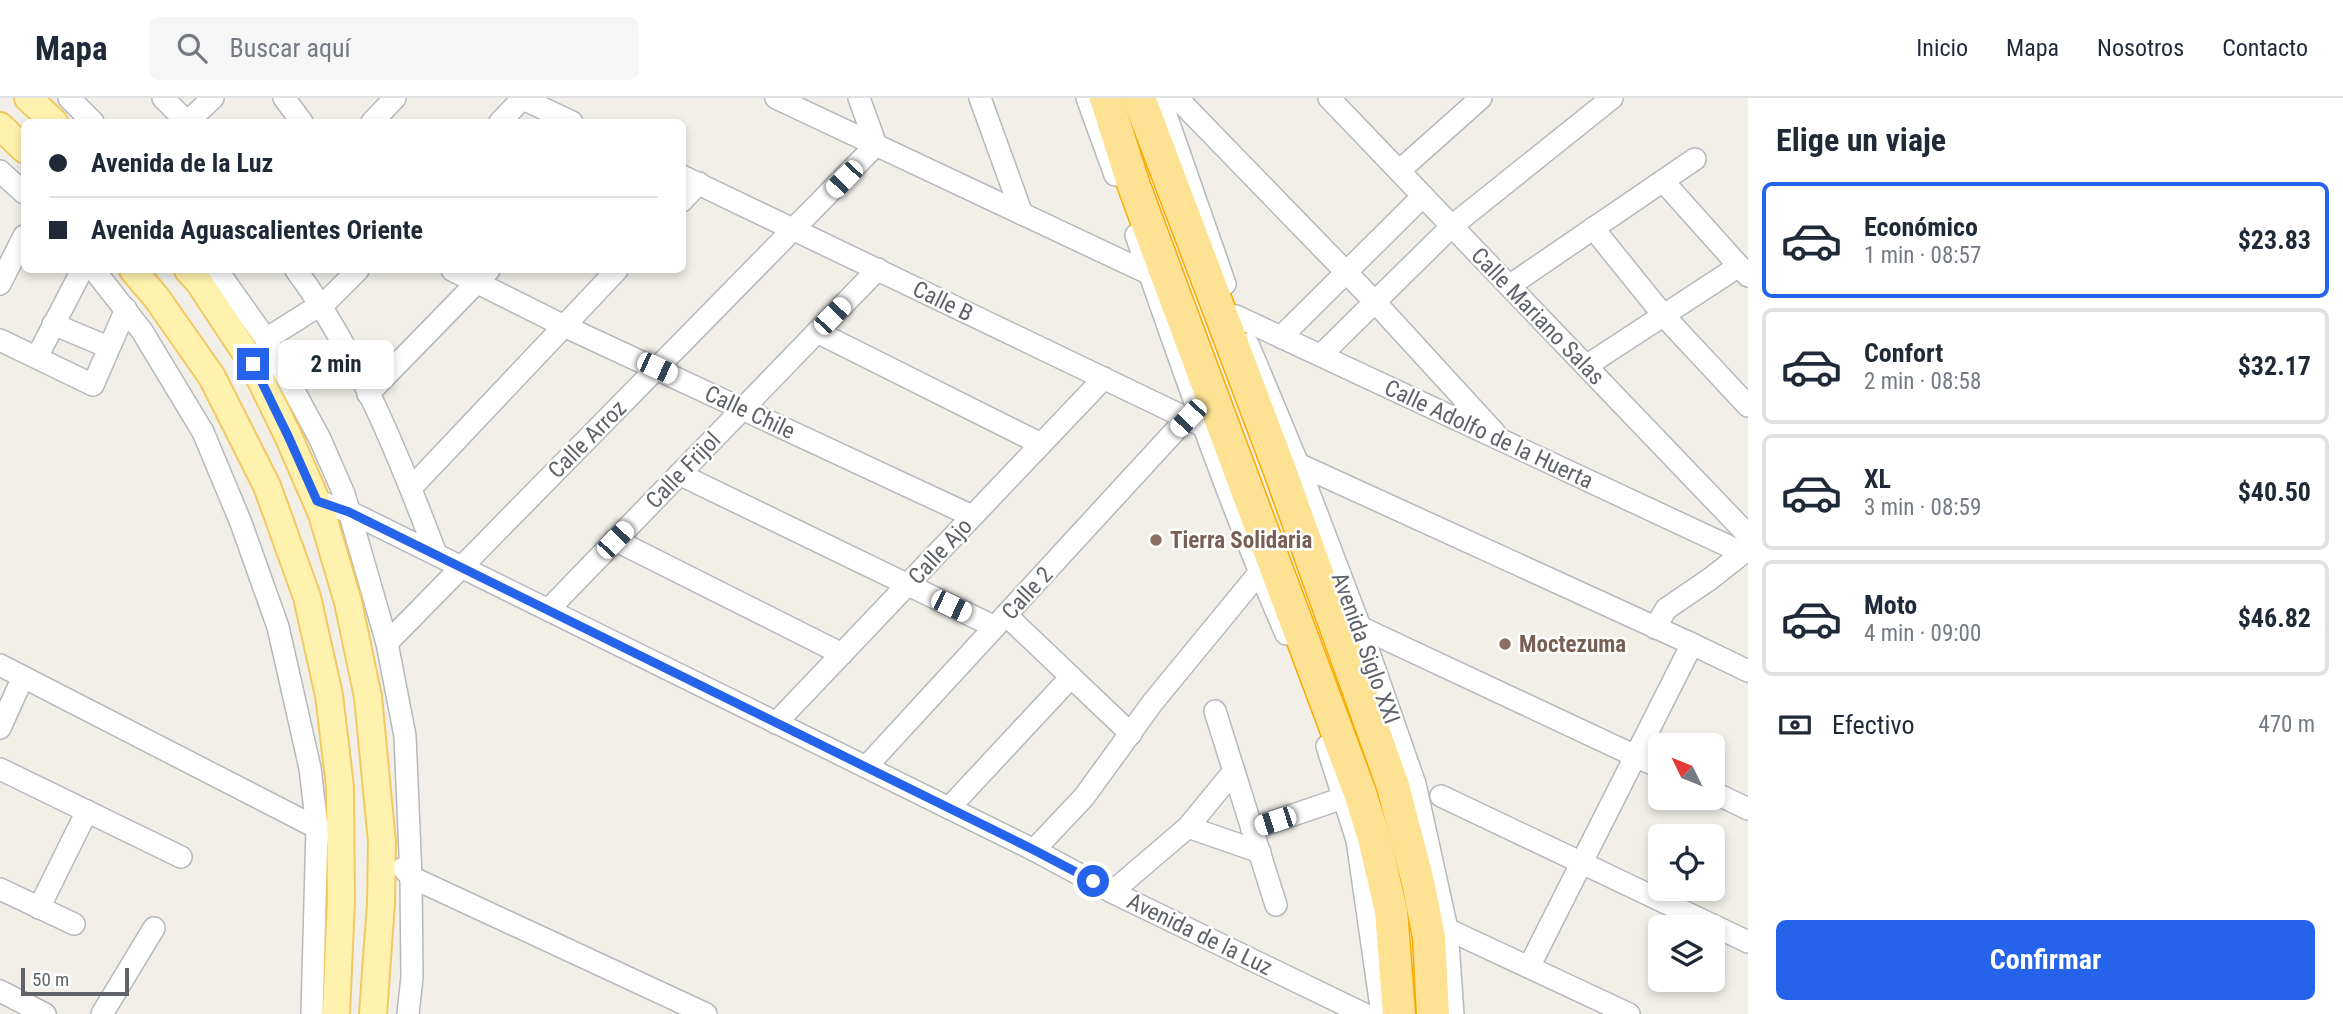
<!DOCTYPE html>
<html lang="es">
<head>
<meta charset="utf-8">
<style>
  :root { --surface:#fff; --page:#f6f6f7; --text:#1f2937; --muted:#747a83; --line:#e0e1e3; --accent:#2563eb }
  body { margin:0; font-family:"Roboto Condensed",sans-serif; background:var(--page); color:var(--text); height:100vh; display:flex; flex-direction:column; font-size:26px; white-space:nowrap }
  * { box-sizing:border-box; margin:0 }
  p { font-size:23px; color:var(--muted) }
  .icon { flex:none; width:38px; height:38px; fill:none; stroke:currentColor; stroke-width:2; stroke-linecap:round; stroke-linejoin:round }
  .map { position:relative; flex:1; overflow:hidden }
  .side { display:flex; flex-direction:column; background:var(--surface); width:595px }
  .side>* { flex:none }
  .top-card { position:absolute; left:21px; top:21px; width:665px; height:154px; border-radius:10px; box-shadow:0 4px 10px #0003; display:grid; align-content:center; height:154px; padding:0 28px; background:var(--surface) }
  .needle { width:46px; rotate:313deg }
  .buttons { position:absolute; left:1648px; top:635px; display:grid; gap:14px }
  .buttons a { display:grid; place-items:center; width:77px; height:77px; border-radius:10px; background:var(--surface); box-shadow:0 4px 10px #0003; font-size:35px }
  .scale { position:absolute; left:21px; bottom:18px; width:108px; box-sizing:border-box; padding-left:7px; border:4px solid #5f6368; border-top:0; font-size:19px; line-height:24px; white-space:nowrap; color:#5f6368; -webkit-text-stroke:5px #fff; paint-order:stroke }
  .end { position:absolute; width:32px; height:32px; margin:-16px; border:9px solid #2563eb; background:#fff; box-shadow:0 0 0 4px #fff }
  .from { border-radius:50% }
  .bubble { position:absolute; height:49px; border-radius:10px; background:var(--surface); box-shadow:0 4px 10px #0003; font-size:23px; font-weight:700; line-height:49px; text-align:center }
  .car { position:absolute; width:21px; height:42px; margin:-21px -10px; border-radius:9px; box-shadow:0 0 5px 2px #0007; background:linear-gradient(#fff 24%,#345 0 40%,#fff 0 76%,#345 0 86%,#fff 0) }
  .top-card b { display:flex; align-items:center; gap:24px; height:66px; font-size:26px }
  .top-card b+b { border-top:2px solid var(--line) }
  .top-card i { width:18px; height:18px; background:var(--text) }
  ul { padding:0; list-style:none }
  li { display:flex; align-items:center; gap:21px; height:116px; margin:0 14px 10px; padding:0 14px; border:4px solid var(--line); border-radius:10px }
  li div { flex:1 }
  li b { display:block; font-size:26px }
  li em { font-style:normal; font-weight:700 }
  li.active { border-color:var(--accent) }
  li>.icon { width:63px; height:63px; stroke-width:1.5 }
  h2 { padding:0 28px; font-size:32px; line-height:84px }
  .pay { display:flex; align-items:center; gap:18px; height:77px; padding:0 28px; font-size:26px }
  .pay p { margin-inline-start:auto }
  .action { display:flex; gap:14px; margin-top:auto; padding:14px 28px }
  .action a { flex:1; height:80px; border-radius:10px; background:var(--accent); color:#fff; font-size:28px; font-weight:700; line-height:80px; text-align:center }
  header { display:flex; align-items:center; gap:42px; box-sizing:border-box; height:98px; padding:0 35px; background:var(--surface); border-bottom:2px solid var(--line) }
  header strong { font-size:33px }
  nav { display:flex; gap:38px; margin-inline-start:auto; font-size:24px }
  .search { width:490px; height:63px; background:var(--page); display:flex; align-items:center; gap:18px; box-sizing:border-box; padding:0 24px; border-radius:10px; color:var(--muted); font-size:26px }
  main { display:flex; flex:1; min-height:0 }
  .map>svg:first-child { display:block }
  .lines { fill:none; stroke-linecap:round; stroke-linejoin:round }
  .minor-casing { stroke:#b5b8bc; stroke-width:24 }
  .major-casing { stroke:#f2c960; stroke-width:30 }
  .highway-casing { stroke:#f9ab00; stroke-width:35 }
  .minor { stroke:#fff; stroke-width:21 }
  .major { stroke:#fff2af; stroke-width:26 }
  .highway { stroke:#fde293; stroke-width:32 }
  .route { stroke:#2563eb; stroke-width:9 }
  .education-dot { fill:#8d6e63; stroke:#fff; stroke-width:2.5 }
  .labels { text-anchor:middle; stroke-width:5; stroke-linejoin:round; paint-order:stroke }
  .street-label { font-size:23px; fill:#5f6368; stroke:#fff }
  .education-label { font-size:23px; font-weight:bold; fill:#785e54; stroke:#fff; text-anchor:start }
</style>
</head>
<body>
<header>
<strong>Mapa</strong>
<div class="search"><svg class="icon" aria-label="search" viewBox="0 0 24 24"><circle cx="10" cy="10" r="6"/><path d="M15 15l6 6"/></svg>Buscar aquí</div>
<nav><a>Inicio</a><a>Mapa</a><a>Nosotros</a><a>Contacto</a></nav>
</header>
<main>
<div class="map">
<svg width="1748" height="916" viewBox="0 0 1748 916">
  <rect width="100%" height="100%" fill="#f1efe8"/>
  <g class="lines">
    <g class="minor-casing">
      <g id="minor">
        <path d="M69,0L93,24"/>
        <path d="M163,0L187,24"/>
        <path d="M284,0L302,24"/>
        <path d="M521,0L572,24"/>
        <path d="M776,0L1150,176"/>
        <path d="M980,0L1022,116"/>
        <path d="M1087,0L1115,77"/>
        <path d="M1160,0L1225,186"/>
        <path d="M1177,0L1375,204L1495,335"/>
        <path d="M1329,0L1747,436L1748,440"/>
        <path d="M187,24L213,0"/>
        <path d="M372,24L395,0"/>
        <path d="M500,24L522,1"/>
        <path d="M0,73L24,95"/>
        <path d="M1399,73L1481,0"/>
        <path d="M682,78L1203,328"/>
        <path d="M1663,83L1748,178"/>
        <path d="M682,103L699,85"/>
        <path d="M1593,130L1664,218L1748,308"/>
        <path d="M1136,137C1183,271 1229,406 1286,536"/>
        <path d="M94,172L142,233L203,334L241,425L278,529L310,670L317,730L312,916"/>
        <path d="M217,172L266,241L320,341L344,396L387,545L405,638L411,779L412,879L408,916"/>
        <path d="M296,172C358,256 399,358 436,456"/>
        <path d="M452,172L564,228L972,418"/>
        <path d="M0,186L24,138"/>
        <path d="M1509,188L1695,61"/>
        <path d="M1236,218L1743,455"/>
        <path d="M53,226L108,249"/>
        <path d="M817,234L1041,346"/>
        <path d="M1281,239L1423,98"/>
        <path d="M266,241L328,202L358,172"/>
        <path d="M0,242L93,287L126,211"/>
        <path d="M1248,246L1298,366L1360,529L1415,686L1447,831L1453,916"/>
        <path d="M1321,257L1452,128L1612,0"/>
        <path d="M37,259L82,172"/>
        <path d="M1586,268L1739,168"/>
        <path d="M368,296L489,172"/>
        <path d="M1292,368L1298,366L1692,546L1748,573"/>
        <path d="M679,376L995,529"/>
        <path d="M411,390L617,172"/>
        <path d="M317,403L350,414L1034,752L1112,794L1364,916"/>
        <path d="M615,442L842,556"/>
        <path d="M548,512L878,171"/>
        <path d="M1006,517L1131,636"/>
        <path d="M1360,529L1661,670"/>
        <path d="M1655,530L1666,511L1710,481L1743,455L1748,444"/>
        <path d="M387,545L876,47L859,0"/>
        <path d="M0,567L325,734"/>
        <path d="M1215,613L1276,807"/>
        <path d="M776,625L1104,280"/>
        <path d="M0,630L23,579"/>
        <path d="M1327,648L1357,742L1382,916"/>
        <path d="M866,669L1187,320"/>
        <path d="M0,671L181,759"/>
        <path d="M1713,694L1748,711"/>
        <path d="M1441,698L1748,844"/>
        <path d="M949,710L1071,579"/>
        <path d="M1188,729L1260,754"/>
        <path d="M1252,731L1343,700"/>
        <path d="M1034,752L1084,699L1153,604L1259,475"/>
        <path d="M403,770L411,779L706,916"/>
        <path d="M0,791L74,826"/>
        <path d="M1112,794L1188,729L1234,673"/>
        <path d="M39,810L87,713"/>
        <path d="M1447,831L1629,916"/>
        <path d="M1529,869L1692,546"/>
        <path d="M0,893L45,916"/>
        <path d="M102,916L154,830"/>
      </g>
    </g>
    <g class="major-casing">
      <g id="major">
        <path d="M28,0L54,24"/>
        <path d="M0,28L24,51"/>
        <path d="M133,172L156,199L212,279L267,388L307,499L329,597L340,689L341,802L336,916"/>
        <path d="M188,172L199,184L253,266L289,340L322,416L348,504L368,599L382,744L381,805L373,916"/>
      </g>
    </g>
    <g class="highway-casing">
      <g id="highway">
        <path d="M1106,0L1134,88L1174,196L1360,695L1374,740L1391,813L1399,916"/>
        <path d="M1139,0L1279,370L1393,688L1418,784L1429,839L1433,916"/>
      </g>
    </g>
    <use href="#minor" class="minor"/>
    <use href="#major" class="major"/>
    <use href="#highway" class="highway"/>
  </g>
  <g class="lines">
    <path class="route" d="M253,266L289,340L317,403L349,414L1034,752L1093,783"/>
  </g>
  <g class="education-dot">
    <circle cx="1156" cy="442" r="7"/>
    <circle cx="1505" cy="546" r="7"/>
  </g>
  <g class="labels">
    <g class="street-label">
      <text transform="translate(943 203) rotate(26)" y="8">Calle B</text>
      <text transform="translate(1538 218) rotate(46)" y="8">Calle Mariano Salas</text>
      <text transform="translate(750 314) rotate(25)" y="8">Calle Chile</text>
      <text transform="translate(1489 336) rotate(25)" y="8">Calle Adolfo de la Huerta</text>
      <text transform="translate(587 341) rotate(-45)" y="8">Calle Arroz</text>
      <text transform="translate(683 372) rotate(-46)" y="8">Calle Frijol</text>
      <text transform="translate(940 453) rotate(-47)" y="8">Calle Ajo</text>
      <text transform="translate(1027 495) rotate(-47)" y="8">Calle 2</text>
      <text transform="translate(1366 550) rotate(70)" y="8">Avenida Siglo XXI</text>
      <text transform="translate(1200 836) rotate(26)" y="8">Avenida de la Luz</text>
    </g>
    <g class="education-label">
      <text x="1170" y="450">Tierra Solidaria</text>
      <text x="1519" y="554">Moctezuma</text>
    </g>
  </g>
</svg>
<div class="buttons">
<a><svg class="needle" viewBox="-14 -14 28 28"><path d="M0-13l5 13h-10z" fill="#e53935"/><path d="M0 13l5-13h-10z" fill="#747a83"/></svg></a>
<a><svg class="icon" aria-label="locate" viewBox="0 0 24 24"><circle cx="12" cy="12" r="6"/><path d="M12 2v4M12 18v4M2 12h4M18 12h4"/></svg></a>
<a><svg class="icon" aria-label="layers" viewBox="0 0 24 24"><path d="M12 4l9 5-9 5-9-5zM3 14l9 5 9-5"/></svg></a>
</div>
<div class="scale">50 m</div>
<i class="end from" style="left:1093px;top:783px"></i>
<i class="end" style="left:253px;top:266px"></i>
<div class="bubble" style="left:278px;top:242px;width:116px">2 min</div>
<i class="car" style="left:844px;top:81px;rotate:224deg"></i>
<i class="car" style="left:832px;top:218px;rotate:44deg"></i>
<i class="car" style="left:657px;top:270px;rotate:115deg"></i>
<i class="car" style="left:1188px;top:320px;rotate:223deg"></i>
<i class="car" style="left:615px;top:442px;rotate:44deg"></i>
<i class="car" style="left:951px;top:508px;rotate:116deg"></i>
<i class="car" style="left:1275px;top:723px;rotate:252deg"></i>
<div class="top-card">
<b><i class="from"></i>Avenida de la Luz</b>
<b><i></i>Avenida Aguascalientes Oriente</b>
</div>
</div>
<section class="side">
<h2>Elige un viaje</h2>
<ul>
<li class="active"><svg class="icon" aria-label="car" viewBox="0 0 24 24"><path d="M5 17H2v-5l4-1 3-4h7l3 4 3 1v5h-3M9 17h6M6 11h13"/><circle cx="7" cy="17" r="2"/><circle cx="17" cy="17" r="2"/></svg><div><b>Económico</b><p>1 min · 08:57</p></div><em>$23.83</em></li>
<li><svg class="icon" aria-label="car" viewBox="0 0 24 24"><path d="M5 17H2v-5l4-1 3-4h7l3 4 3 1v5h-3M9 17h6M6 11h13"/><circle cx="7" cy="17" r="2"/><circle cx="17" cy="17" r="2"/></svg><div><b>Confort</b><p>2 min · 08:58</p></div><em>$32.17</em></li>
<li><svg class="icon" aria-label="car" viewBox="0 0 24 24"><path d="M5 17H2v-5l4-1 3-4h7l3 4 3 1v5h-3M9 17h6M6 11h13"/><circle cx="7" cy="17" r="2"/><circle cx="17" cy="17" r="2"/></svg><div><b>XL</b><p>3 min · 08:59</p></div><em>$40.50</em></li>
<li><svg class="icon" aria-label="car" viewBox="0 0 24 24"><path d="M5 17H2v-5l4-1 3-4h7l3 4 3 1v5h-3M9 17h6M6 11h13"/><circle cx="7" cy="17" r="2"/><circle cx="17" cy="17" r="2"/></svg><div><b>Moto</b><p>4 min · 09:00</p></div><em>$46.82</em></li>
</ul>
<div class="pay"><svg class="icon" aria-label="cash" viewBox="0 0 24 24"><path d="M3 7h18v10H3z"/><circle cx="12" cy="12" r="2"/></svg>Efectivo<p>470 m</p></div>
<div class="action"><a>Confirmar</a></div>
</section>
</main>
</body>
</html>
